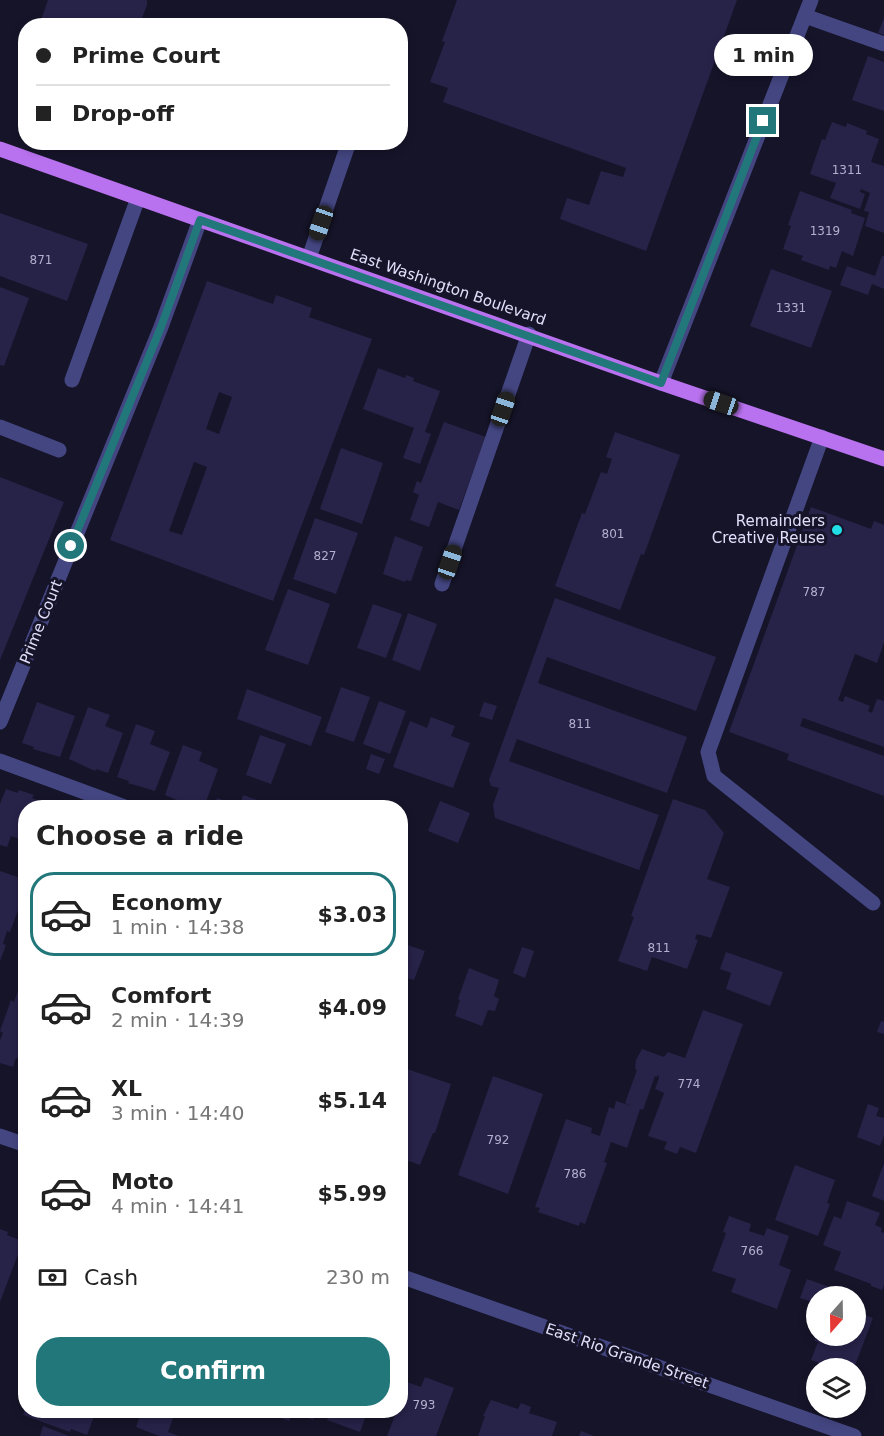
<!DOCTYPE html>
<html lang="en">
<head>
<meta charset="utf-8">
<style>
  :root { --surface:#fff; --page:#f2f2f2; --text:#222; --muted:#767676; --line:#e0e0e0; --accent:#22777a }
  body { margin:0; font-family:"DejaVu Sans",sans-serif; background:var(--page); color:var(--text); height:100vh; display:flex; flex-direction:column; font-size:22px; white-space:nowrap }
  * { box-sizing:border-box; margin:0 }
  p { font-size:20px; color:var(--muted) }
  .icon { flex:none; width:33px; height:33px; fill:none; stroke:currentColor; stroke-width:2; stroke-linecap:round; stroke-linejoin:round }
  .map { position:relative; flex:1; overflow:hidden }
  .side { position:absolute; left:18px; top:800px; width:390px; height:618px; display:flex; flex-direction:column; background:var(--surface); border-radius:24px; box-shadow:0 3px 9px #0003 }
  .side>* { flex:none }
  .top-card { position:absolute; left:18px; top:18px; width:390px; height:132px; border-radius:24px; box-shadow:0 3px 9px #0003; display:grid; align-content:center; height:132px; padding:0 18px; background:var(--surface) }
  .needle { width:39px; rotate:200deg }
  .fabs { position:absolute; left:806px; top:1286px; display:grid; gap:12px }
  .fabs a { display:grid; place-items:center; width:60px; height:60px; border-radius:50%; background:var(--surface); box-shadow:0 3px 9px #0003; font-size:30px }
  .end { position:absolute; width:27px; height:27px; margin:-14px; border:8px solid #22777a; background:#fff; box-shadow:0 0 0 3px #fff }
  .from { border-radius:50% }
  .bubble { position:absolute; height:42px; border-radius:21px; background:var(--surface); box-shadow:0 3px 9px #0003; font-size:20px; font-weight:600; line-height:42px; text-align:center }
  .car { position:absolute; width:18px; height:36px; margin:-18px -9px; border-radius:8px; box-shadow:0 0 4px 2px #0007; background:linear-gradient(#222 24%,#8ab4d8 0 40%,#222 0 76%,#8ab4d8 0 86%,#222 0) }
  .top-card b { display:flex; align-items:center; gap:21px; height:57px; font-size:22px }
  .top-card b+b { border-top:2px solid var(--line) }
  .top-card i { width:15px; height:15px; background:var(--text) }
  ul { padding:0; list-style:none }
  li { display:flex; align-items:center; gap:18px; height:84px; margin:0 12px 9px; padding:0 6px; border:3px solid transparent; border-radius:24px }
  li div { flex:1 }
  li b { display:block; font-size:22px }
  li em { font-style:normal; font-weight:600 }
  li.active { border-color:var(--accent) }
  li>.icon { width:54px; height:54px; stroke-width:1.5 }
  h2 { padding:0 18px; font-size:27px; line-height:72px }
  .pay { display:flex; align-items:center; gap:15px; height:66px; padding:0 18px; font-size:22px }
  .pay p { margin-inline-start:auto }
  .cta { display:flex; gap:12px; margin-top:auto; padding:12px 18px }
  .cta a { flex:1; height:69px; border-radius:24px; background:var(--accent); color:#fff; font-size:24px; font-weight:600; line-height:69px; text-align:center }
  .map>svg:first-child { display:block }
  .building { fill:#272248; fill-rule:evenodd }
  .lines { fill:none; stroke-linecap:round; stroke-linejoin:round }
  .minor { stroke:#444682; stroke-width:15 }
  .major { stroke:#b972ef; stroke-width:15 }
  .route { stroke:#22777a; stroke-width:8 }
  .poi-dot { fill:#21dee6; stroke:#161429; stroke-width:2 }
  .labels { text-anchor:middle; stroke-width:6; stroke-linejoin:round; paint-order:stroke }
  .number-label { font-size:12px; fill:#b2b0ce }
  .street-label { font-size:15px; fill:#e1dffb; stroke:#161429 }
  .poi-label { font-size:15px; fill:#e1dffb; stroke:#161429; text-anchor:end }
</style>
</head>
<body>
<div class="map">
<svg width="884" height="1436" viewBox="0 0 884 1436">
  <rect width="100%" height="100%" fill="#161429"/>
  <g class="building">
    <path d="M48,0H147V5L139,26H39Z"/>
    <path d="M457,0H737L646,251L560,219L567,198L589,205L601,171L623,177L626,168L443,102L448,88L430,82L445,42L442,41Z"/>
    <path d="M884,18V35L878,33Z"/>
    <path d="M868,56L884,62V111L852,100Z"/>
    <path d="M26,63V88L20,86V78Z"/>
    <path d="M832,122L846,127L847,123L867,131L866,134L879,139L871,162L884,166V233L865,226L869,212L864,211L870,193L861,189L860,192L865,194L860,209L830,198L836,183L810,174L822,139L825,140Z"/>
    <path d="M800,191L852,210L851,213L865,218L853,256L842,251L836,268L830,266L829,270L801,260L803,256L783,249L791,226L788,225Z"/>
    <path d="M0,213L88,244L67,301L0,276Z"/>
    <path d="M882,256H884V289L872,284L868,295L840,285L847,266L875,276Z"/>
    <path d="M771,269L832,291L811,348L750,326Z"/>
    <path d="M207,281L273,304L276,295L312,308L309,317L372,339L273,601L110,540ZM219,392L232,397L219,434L206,429ZM194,462L207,467L182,535L169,531Z"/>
    <path d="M0,287L29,298L4,366L0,365Z"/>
    <path d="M378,368L405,378L406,375L414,378L413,381L440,391L425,432L431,434L420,464L403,458L414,428L363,409Z"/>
    <path d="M444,422L486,437L459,510L438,502L429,527L410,520L419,495L413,492L417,481L421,483Z"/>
    <path d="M615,432L680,455L644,555L641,554L620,610L555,586L582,513L585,514L601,472L607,474L612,459L606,457Z"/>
    <path d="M341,448L383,463L362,524L320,509Z"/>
    <path d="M0,477L64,502L0,660Z"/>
    <path d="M811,507L871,529L874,521L884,525V642L877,663L855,654L838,700L843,702L845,696L870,706L868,711L872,713L877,699L884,701V747L803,718L800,726L884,756V796L787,760L789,754L729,732Z"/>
    <path d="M315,518L358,533L336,594L293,579Z"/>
    <path d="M395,536L423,547L411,581L406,580L405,582L383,574Z"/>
    <path d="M288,589L330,604L308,665L265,650Z"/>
    <path d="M555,598L716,657L696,711L547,657L538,683L687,737L667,793L517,739L509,761L659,815L639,870L495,818L493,805L499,788L491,786L489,780Z"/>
    <path d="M373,604L402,614L386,658L357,648Z"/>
    <path d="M408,613L437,624L420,671L392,660Z"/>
    <path d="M341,687L370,697L354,742L325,732Z"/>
    <path d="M247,689L322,717L311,746L237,719Z"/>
    <path d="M379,701L406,711L390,754L363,744Z"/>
    <path d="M37,702L75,716L60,757L33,749L34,747L22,743Z"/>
    <path d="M484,702L497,706L492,720L479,716Z"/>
    <path d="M88,707L110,715L105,726L123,733L108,773L96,769L95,771L69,759Z"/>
    <path d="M431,717L455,726L451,736L470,743L453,788L393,767L410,721L427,728Z"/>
    <path d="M136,724L155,731L150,744L170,752L155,791L128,783L129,781L117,777Z"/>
    <path d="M260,735L286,744L271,784L246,775Z"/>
    <path d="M183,745L202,752L199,761L218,769L204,807L191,804L190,806L165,795Z"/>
    <path d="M371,754L385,759L379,774L366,769Z"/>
    <path d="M6,789L18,793L19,790L34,795L32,798L44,803L43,807H26V841L11,836L7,847L0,845V804Z"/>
    <path d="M243,795L260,801L258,807H214L217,798L240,806Z"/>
    <path d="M673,799L705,810L724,833L707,879L730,887L711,938L697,934L695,939L698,940L687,969L652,957L647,971L618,961L634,917L631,916Z"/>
    <path d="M440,801L470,813L458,843L428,831Z"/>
    <path d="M0,871L26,880L19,898L22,899L10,932L7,931L3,944L6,945L0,961Z"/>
    <path d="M405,944L425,951L414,980L400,976V956Z"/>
    <path d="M522,947L534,951L525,978L513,973Z"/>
    <path d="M726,952L783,972L770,1006L726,989L731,973L720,969Z"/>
    <path d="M469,968L499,980L494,996L499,999L495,1011L488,1010L482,1026L455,1016L460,1000L458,999Z"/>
    <path d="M21,982L26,983V1062L16,1058L13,1067L0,1063V1040L3,1033L0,1031L11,1000L14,1002Z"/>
    <path d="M703,1010L743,1024L696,1153L680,1147L677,1154L664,1149L667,1142L648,1136L664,1093L655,1089L659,1078L658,1074L657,1077L655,1076L643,1110L640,1109L627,1148L611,1142L604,1162L607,1163L585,1224L580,1222L579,1226L538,1212L540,1208L535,1207L566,1119L592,1128L591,1133L600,1136L609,1107L614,1109L616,1101L631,1106L625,1103L637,1070L635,1069L636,1060L642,1049L664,1057L668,1052L685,1058Z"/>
    <path d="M881,1021L884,1022V1034L877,1032Z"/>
    <path d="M407,1069L451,1084L435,1133H433L420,1165L400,1158V1088Z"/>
    <path d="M493,1076L543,1094L508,1194L458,1175Z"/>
    <path d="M868,1104L879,1108L876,1116L884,1118V1136L880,1146L857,1137Z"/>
    <path d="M884,1163V1201L872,1196Z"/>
    <path d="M795,1165L835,1180L827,1203L830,1204L818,1236L775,1220Z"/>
    <path d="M847,1201L880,1213L875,1225L882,1228L881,1232L884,1233V1285L882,1290L871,1286V1284L834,1270L841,1252L823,1245L834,1216L841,1219Z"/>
    <path d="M729,1216L751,1224L749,1231L764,1236L767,1228L789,1236L779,1265L791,1270L777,1309L731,1292L736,1279L712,1271L726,1233L723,1232Z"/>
    <path d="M0,1229L8,1232L7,1235L23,1241L0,1302Z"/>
    <path d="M807,1279L835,1289L832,1296H816V1303L800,1298Z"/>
    <path d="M855,1311L873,1318L854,1368H834L811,1360L818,1342L814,1341L816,1335H855Z"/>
    <path d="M425,1377L454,1388L436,1436H387L397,1410H400V1400L407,1382L421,1387Z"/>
    <path d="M491,1400L518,1409L521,1403L531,1407L529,1413L557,1422L552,1436H478L485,1416H483Z"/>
    <path d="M25,1410H36L46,1414L47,1410L96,1411L87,1435L71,1429L70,1432L23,1415Z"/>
    <path d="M142,1410H176L168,1432L179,1436H159L136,1427Z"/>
    <path d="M274,1410H317L313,1420L293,1412L289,1421L272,1415Z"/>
    <path d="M331,1410H368L360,1432L327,1420Z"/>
    <path d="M43,1426L69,1436H40Z"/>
    <path d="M581,1431L594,1436H579Z"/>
  </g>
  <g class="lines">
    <g class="minor">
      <path d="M805,16L884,44"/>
      <path d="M309,258L349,142"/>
      <path d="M72,380L138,198"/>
      <path d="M661,383L811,0"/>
      <path d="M0,427L59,450"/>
      <path d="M822,437L708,752L714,776L873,903"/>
      <path d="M442,584L529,334"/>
      <path d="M0,722L161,327L200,220"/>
      <path d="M0,761L125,807"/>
      <path d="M0,1136L26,1145"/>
      <path d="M400,1276L854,1436"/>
    </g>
    <path class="major" d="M0,149L661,383L884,459"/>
  </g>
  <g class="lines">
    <path class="route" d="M71,546L161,327L200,220L661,383L763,121"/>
  </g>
  <circle class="poi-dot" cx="837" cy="530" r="6"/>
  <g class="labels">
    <g class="number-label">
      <text x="847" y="174">1311</text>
      <text x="825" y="235">1319</text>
      <text x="41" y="264">871</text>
      <text x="791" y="312">1331</text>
      <text x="613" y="538">801</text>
      <text x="325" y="560">827</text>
      <text x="814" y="596">787</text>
      <text x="580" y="728">811</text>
      <text x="659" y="952">811</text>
      <text x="689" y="1088">774</text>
      <text x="498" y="1144">792</text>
      <text x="575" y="1178">786</text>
      <text x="752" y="1255">766</text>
      <text x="424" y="1409">793</text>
    </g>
    <g class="street-label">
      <text transform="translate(448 287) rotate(19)" y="5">East Washington Boulevard</text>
      <text transform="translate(41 622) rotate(-68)" y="5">Prime Court</text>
      <text transform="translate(627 1356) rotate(19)" y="5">East Rio Grande Street</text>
    </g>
    <g class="poi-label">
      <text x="825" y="526">Remainders<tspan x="825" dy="17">Creative Reuse</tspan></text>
    </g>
  </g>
</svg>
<div class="fabs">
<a><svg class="needle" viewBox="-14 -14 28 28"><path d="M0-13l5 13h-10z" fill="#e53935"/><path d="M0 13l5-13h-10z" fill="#767676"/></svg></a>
<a><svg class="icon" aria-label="layers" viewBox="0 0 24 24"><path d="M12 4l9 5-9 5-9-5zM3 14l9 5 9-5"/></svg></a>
</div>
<i class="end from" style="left:71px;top:546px"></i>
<i class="end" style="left:763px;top:121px"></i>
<div class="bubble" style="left:714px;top:34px;width:99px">1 min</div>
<i class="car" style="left:321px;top:223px;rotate:199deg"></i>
<i class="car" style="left:721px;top:403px;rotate:289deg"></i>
<i class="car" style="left:503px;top:409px;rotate:19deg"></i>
<i class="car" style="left:450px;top:562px;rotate:19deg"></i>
<div class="top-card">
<b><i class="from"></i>Prime Court</b>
<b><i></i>Drop-off</b>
</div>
<section class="side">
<h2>Choose a ride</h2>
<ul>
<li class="active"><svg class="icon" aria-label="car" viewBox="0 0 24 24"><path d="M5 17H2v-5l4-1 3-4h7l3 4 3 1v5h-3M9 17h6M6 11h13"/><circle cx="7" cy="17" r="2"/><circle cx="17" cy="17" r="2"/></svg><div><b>Economy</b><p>1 min · 14:38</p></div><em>$3.03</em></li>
<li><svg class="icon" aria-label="car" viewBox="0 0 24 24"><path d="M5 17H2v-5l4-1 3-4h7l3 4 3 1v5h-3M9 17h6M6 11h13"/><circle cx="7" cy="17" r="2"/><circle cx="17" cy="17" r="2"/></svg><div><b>Comfort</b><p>2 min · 14:39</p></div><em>$4.09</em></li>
<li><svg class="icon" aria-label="car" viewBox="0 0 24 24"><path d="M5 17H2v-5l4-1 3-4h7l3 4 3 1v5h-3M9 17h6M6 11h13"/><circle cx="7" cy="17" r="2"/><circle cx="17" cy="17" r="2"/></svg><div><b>XL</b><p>3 min · 14:40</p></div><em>$5.14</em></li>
<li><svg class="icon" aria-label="car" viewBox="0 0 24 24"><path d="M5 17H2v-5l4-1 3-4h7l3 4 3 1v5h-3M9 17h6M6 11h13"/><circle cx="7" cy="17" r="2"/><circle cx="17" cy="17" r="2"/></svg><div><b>Moto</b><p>4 min · 14:41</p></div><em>$5.99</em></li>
</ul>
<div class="pay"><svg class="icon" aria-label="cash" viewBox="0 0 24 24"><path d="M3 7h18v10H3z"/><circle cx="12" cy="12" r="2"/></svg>Cash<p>230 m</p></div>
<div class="cta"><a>Confirm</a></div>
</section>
</div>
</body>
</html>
